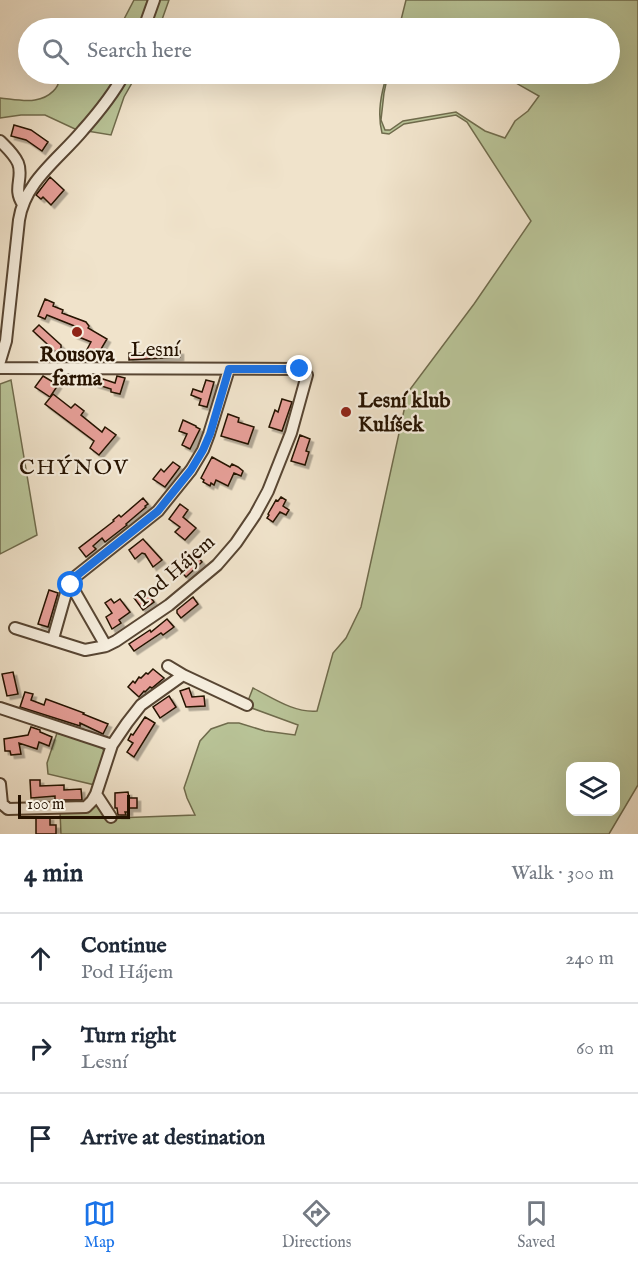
<!DOCTYPE html>
<meta charset="utf-8">
<style>
body{margin:0;font-family:"IM FELL English",serif;background:#f2f2f3;color:#1f2937}
.controls{position:absolute;right:18px;bottom:18px;display:grid;overflow:hidden;border-radius:12px;box-shadow:0 6px 24px #0002}
.controls button{width:54px;height:54px;display:grid;place-items:center;padding:0;border:0;border-bottom:2px solid #e0e1e3;background:#fff;color:#1f2937;font:30px sans-serif}
.scale{position:absolute;left:18px;bottom:15px;width:112px;box-sizing:border-box;padding-left:6px;border:3px solid #251200;border-top:0;font-size:16px;line-height:21px;white-space:nowrap;color:#251200;-webkit-text-stroke:4px #f5eddd;paint-order:stroke}
.stop{position:absolute;width:18px;height:18px;margin:-14px;border:4px solid #1a73e8;border-radius:50%;background:#fff}
.stop.end{background:#1a73e8;border-color:#fff;box-shadow:0 2px 6px #0008}
.list{margin:0;padding:0;list-style:none}
h2{display:flex;justify-content:space-between;align-items:center;height:78px;margin:0;padding:0 24px;font-size:26px}
h2 small{font-size:20px;font-weight:400;color:#747a83}
.list li{display:grid;grid-template-columns:39px 1fr auto;gap:18px;align-items:center;box-sizing:border-box;height:90px;padding:0 24px;border-top:2px solid #e0e1e3}
.list b{display:block;font-size:22px;white-space:nowrap}
.list p{margin:0;font-size:20px;white-space:nowrap;color:#747a83}
.list em{font-size:20px;font-style:normal;color:#747a83}
.icon{flex:none;width:33px;height:33px;fill:none;stroke:currentColor;stroke-width:2;stroke-linecap:round;stroke-linejoin:round}
.map{position:relative;flex:none;width:638px;height:834px;overflow:hidden}
.search{position:absolute;background:#fff;box-shadow:0 6px 24px #0002;left:18px;right:18px;top:18px;height:66px;display:flex;align-items:center;gap:15px;box-sizing:border-box;padding:0 21px;border-radius:33px;color:#747a83;font-size:22px}
.sheet{height:348px;background:#fff}
nav{display:flex;justify-content:space-around;align-items:center;box-sizing:border-box;height:84px;border-top:2px solid #e0e1e3;background:#fff;font-size:16px;color:#747a83}
nav a{display:grid;justify-items:center;gap:3px}
nav .on{color:#1a73e8}
.map>svg:first-child{display:block}
</style>
<div class="map">
<svg width="638" height="834" viewBox="0 0 638 834">
<defs>
<filter id="shadow"><feDropShadow dx="3.5" dy="3.5" stdDeviation="0" flood-color="#0004"/></filter>
</defs>
<rect width="100%" height="100%" fill="#f0e3cb"/>
<filter id="stains"><feTurbulence type="fractalNoise" baseFrequency=".00333" numOctaves="4"/><feColorMatrix values="0 0 0 0 .2 0 0 0 0 .09 0 0 0 0 .02 0 0 0 .5 -.17"/></filter>
<radialGradient id="worn" r=".72"><stop offset=".6" stop-color="#630" stop-opacity="0"/><stop offset="1" stop-color="#630" stop-opacity=".3"/></radialGradient>
<path fill="#b9c498" stroke="#6f6b4c" stroke-width="1.5" fill-rule="evenodd" d="M 134,0 L 169,0 L 159,28 L 117,28 L 123,21 Z
M 406,0 L 638,0 L 638,785 L 609,834 L 61,834 L 60,812 L 85,810 L 96,805 L 99,805 L 116,818 L 195,815 L 187,798 L 184,788 L 200,741 L 211,729 L 228,723 L 239,723 L 265,731 L 295,735 L 298,725 L 246,706 L 253,688 C 273,698 294,713 317,711 L 333,653 L 346,638 L 361,607 L 408,392 L 474,304 L 531,221 L 467,122 L 456,115 L 404,124 L 389,134 L 382,133 C 377,113 381,94 387,74 L 388,74 L 384,93 L 381,120 L 385,130 L 390,130 L 403,121 L 456,112 L 485,131 L 505,138 L 515,121 L 528,111 L 539,96 L 500,74 L 610,74 L 610,28 L 399,28 ZM 570,766 L 616,766 L 616,812 L 570,812 Z
M 58,74 L 137,74 L 124,97 L 111,135 L 75,129 L 45,115 L 21,115 L 0,118 L 0,98 C 11,99 25,102 35,100 C 48,98 63,87 58,74 Z
M 11,380 L 37,535 L 0,554 L 0,384 Z
M 57,733 L 100,746 L 102,747 L 105,753 L 95,785 L 48,774 L 47,763 Z"/>
<path fill="#e69f98" stroke="#251200" stroke-width="1.5" filter="url(#shadow)" d="M 14,125 L 31,130 L 48,142 L 42,151 L 26,140 L 11,136 Z
M 50,177 L 64,190 L 51,205 L 43,197 L 41,199 L 36,195 Z
M 45,299 L 54,303 L 53,306 L 63,310 L 62,313 L 86,322 L 89,326 L 88,328 L 107,339 L 94,361 L 84,355 L 91,342 L 74,335 L 77,327 L 47,315 L 45,319 L 38,316 Z
M 39,325 L 61,345 L 61,348 L 57,353 L 33,331 Z
M 157,350 L 157,352 L 180,351 L 180,357 L 129,360 L 129,353 L 144,353 L 144,351 Z
M 43,376 L 58,385 L 50,397 L 35,387 Z
M 117,376 L 125,378 L 120,394 L 111,392 L 111,389 L 95,384 L 97,377 L 115,383 Z
M 206,380 L 214,382 L 207,407 L 199,405 L 201,399 L 191,395 L 193,389 L 202,392 Z
M 53,394 L 71,408 L 75,404 L 84,411 L 81,415 L 102,432 L 105,427 L 116,435 L 99,455 L 90,448 L 94,441 L 45,404 Z
M 282,399 L 292,402 L 282,431 L 269,427 L 275,410 L 278,412 Z
M 228,414 L 239,418 L 238,422 L 254,427 L 248,444 L 221,436 Z
M 183,420 L 196,426 L 196,427 L 200,429 L 190,449 L 182,445 L 187,434 L 179,431 Z
M 300,435 L 310,439 L 306,451 L 309,452 L 305,465 L 291,461 Z
M 212,457 L 230,467 L 232,464 L 238,467 L 243,471 L 241,476 L 234,473 L 228,486 L 216,480 L 214,485 L 211,483 L 210,486 L 203,482 L 204,480 L 201,478 Z
M 173,462 L 180,467 L 165,487 L 153,479 L 161,469 L 164,472 Z
M 281,497 L 286,500 L 283,506 L 289,510 L 286,515 L 280,512 L 273,522 L 267,518 L 269,515 L 268,514 L 276,500 L 278,501 Z
M 143,498 L 148,504 L 145,506 L 146,507 L 126,524 L 127,525 L 105,542 L 102,538 L 93,546 L 96,549 L 86,557 L 79,548 L 114,521 L 113,520 L 119,515 L 121,517 Z
M 180,504 L 188,510 L 183,517 L 196,528 L 185,540 L 175,532 L 180,527 L 169,519 Z
M 143,539 L 162,560 L 153,567 L 145,554 L 142,553 L 135,559 L 129,550 Z
M 197,556 L 202,562 L 186,577 L 180,570 Z
M 49,590 L 58,593 L 48,627 L 38,624 Z
M 147,592 L 154,602 L 143,610 L 134,598 L 141,593 L 142,595 Z
M 193,597 L 198,604 L 181,618 L 177,613 L 177,610 Z
M 111,599 L 114,603 L 120,599 L 130,612 L 119,620 L 121,623 L 112,629 L 106,617 L 112,613 L 105,603 Z
M 167,619 L 174,627 L 163,635 L 161,633 L 134,651 L 129,644 L 150,630 L 151,632 Z
M 153,669 L 164,678 L 152,688 L 150,687 L 145,692 L 144,691 L 139,697 L 128,687 L 133,681 L 135,683 L 139,677 L 141,678 L 146,673 L 148,674 Z
M 13,672 L 18,694 L 7,696 L 2,674 Z
M 189,688 L 192,697 L 204,696 L 205,706 L 186,707 L 180,691 Z
M 25,692 L 33,694 L 31,700 L 44,705 L 46,699 L 84,713 L 83,714 L 108,724 L 103,734 L 80,723 L 80,726 L 20,707 Z
M 169,696 L 176,707 L 160,718 L 153,707 Z
M 145,717 L 155,723 L 134,757 L 127,752 L 133,743 L 128,740 L 131,734 L 133,735 Z
M 31,727 L 40,730 L 40,732 L 52,737 L 49,746 L 39,742 L 37,749 L 19,743 L 21,754 L 11,755 L 10,751 L 5,751 L 4,739 L 28,735 Z
M 30,780 L 40,780 L 40,786 L 64,785 L 64,790 L 81,789 L 82,800 L 55,800 L 55,796 L 31,798 Z
M 128,792 L 129,798 L 137,798 L 137,808 L 129,808 L 129,812 L 125,812 L 126,815 L 118,815 L 117,808 L 115,808 L 115,793 Z
M 36,817 L 50,817 L 50,825 L 56,825 L 56,834 L 36,834 Z"/>
<g fill="none" stroke-linecap="round" stroke-linejoin="round">
<g stroke="#584633" stroke-width="14">
<path id="minor" d="M 144,28 L 154,0
M 0,141 C 6,147 14,154 18,163 C 24,177 12,189 23,204
M 0,361 L 6,341 L 19,220 C 25,181 59,159 83,130 C 98,113 114,93 124,74
M 0,368 L 300,369 L 307,375 L 291,433 L 268,491 L 255,515 L 236,543 L 217,565 L 169,605 L 116,641 L 106,646 L 85,650 L 15,628
M 71,585 L 106,646
M 53,639 L 66,593 L 75,577 L 158,511 L 191,470 L 203,450 L 209,434 L 229,369
M 168,666 L 183,675 L 247,705
M 0,708 L 112,745
M 0,784 L 2,804 L 8,809 L 86,807 L 92,801 L 96,794 L 112,745 L 127,723 L 141,705 L 183,675
M 96,794 L 111,817"/>
</g>
<use href="#minor" stroke="#f5eddd" stroke-width="10"/>
</g>
<g fill="none" stroke-linecap="round" stroke-linejoin="round">
<path stroke="#1a73e8" stroke-width="8" d="M 71,585 L 75,577 L 158,511 L 191,470 L 203,450 L 210,434 L 229,369 L 300,369"/>
</g>
<g fill="#8f2418" stroke="#f5eddd" stroke-width="2">
<circle cx="77" cy="332" r="6"/>
<circle cx="346" cy="412" r="6"/>
</g>
<g text-anchor="middle" stroke-width="4.5" stroke-linejoin="round" paint-order="stroke">
<g font-size="21" fill="#251200" stroke="#f5eddd">
<text x="155" y="356">Lesní</text>
<text transform="translate(175 570) rotate(-41)" y="7">Pod Hájem</text>
</g>
<g font-size="21" font-weight="bold" fill="#251200" stroke="#f5eddd">
<text x="77" y="361">Rousova<tspan x="77" dy="24">farma</tspan></text>
<text x="358" y="407" text-anchor="start">Lesní klub<tspan x="358" dy="24">Kulíšek</tspan></text>
</g>
<g font-size="22" letter-spacing="1.5" fill="#251200" stroke="#f5eddd">
<text x="74" y="474">CHÝNOV</text>
</g>
</g>
<rect width="100%" height="100%" filter="url(#stains)"/>
<rect width="100%" height="100%" fill="url(#worn)"/>
</svg>
<div class="controls">
<button><svg class="icon" aria-label="layers" viewBox="0 0 24 24"><path d="M12 4l9 5-9 5-9-5zM3 14l9 5 9-5"/></svg></button>
</div>
<div class="scale">100 m</div>
<div class="stop" style="left:71px;top:585px"></div>
<div class="stop end" style="left:300px;top:369px"></div>
<div class="search"><svg class="icon" aria-label="search" viewBox="0 0 24 24"><circle cx="10" cy="10" r="6"/><path d="M15 15l6 6"/></svg>Search here</div>
</div>
<section class="sheet">
<h2>4 min<small>Walk · 300 m</small></h2>
<ul class="list">
<li><svg class="icon" aria-label="ahead" viewBox="0 0 24 24"><path d="M12 20V5M6 11l6-6 6 6"/></svg><div><b>Continue</b><p>Pod Hájem</p></div><em>240 m</em></li>
<li><svg class="icon" aria-label="right" viewBox="0 0 24 24"><path d="M7 20v-9h11M14 6l5 5-5 5"/></svg><div><b>Turn right</b><p>Lesní</p></div><em>60 m</em></li>
<li><svg class="icon" aria-label="arrive" viewBox="0 0 24 24"><path d="M6 21V4h12l-3 4 3 4H6"/></svg><div><b>Arrive at destination</b></div></li>
</ul>
</section>
<nav>
<a class="on"><svg class="icon" aria-label="map" viewBox="0 0 24 24"><path d="M3 6l6-2 6 2 6-2v14l-6 2-6-2-6 2zM9 4v14M15 6v14"/></svg>Map</a>
<a><svg class="icon" aria-label="directions" viewBox="0 0 24 24"><path d="M12 3l9 9-9 9-9-9zM9 14v-3h6M13 9l2 2-2 2"/></svg>Directions</a>
<a><svg class="icon" aria-label="saved" viewBox="0 0 24 24"><path d="M7 4h10v16l-5-4-5 4z"/></svg>Saved</a>
</nav>
